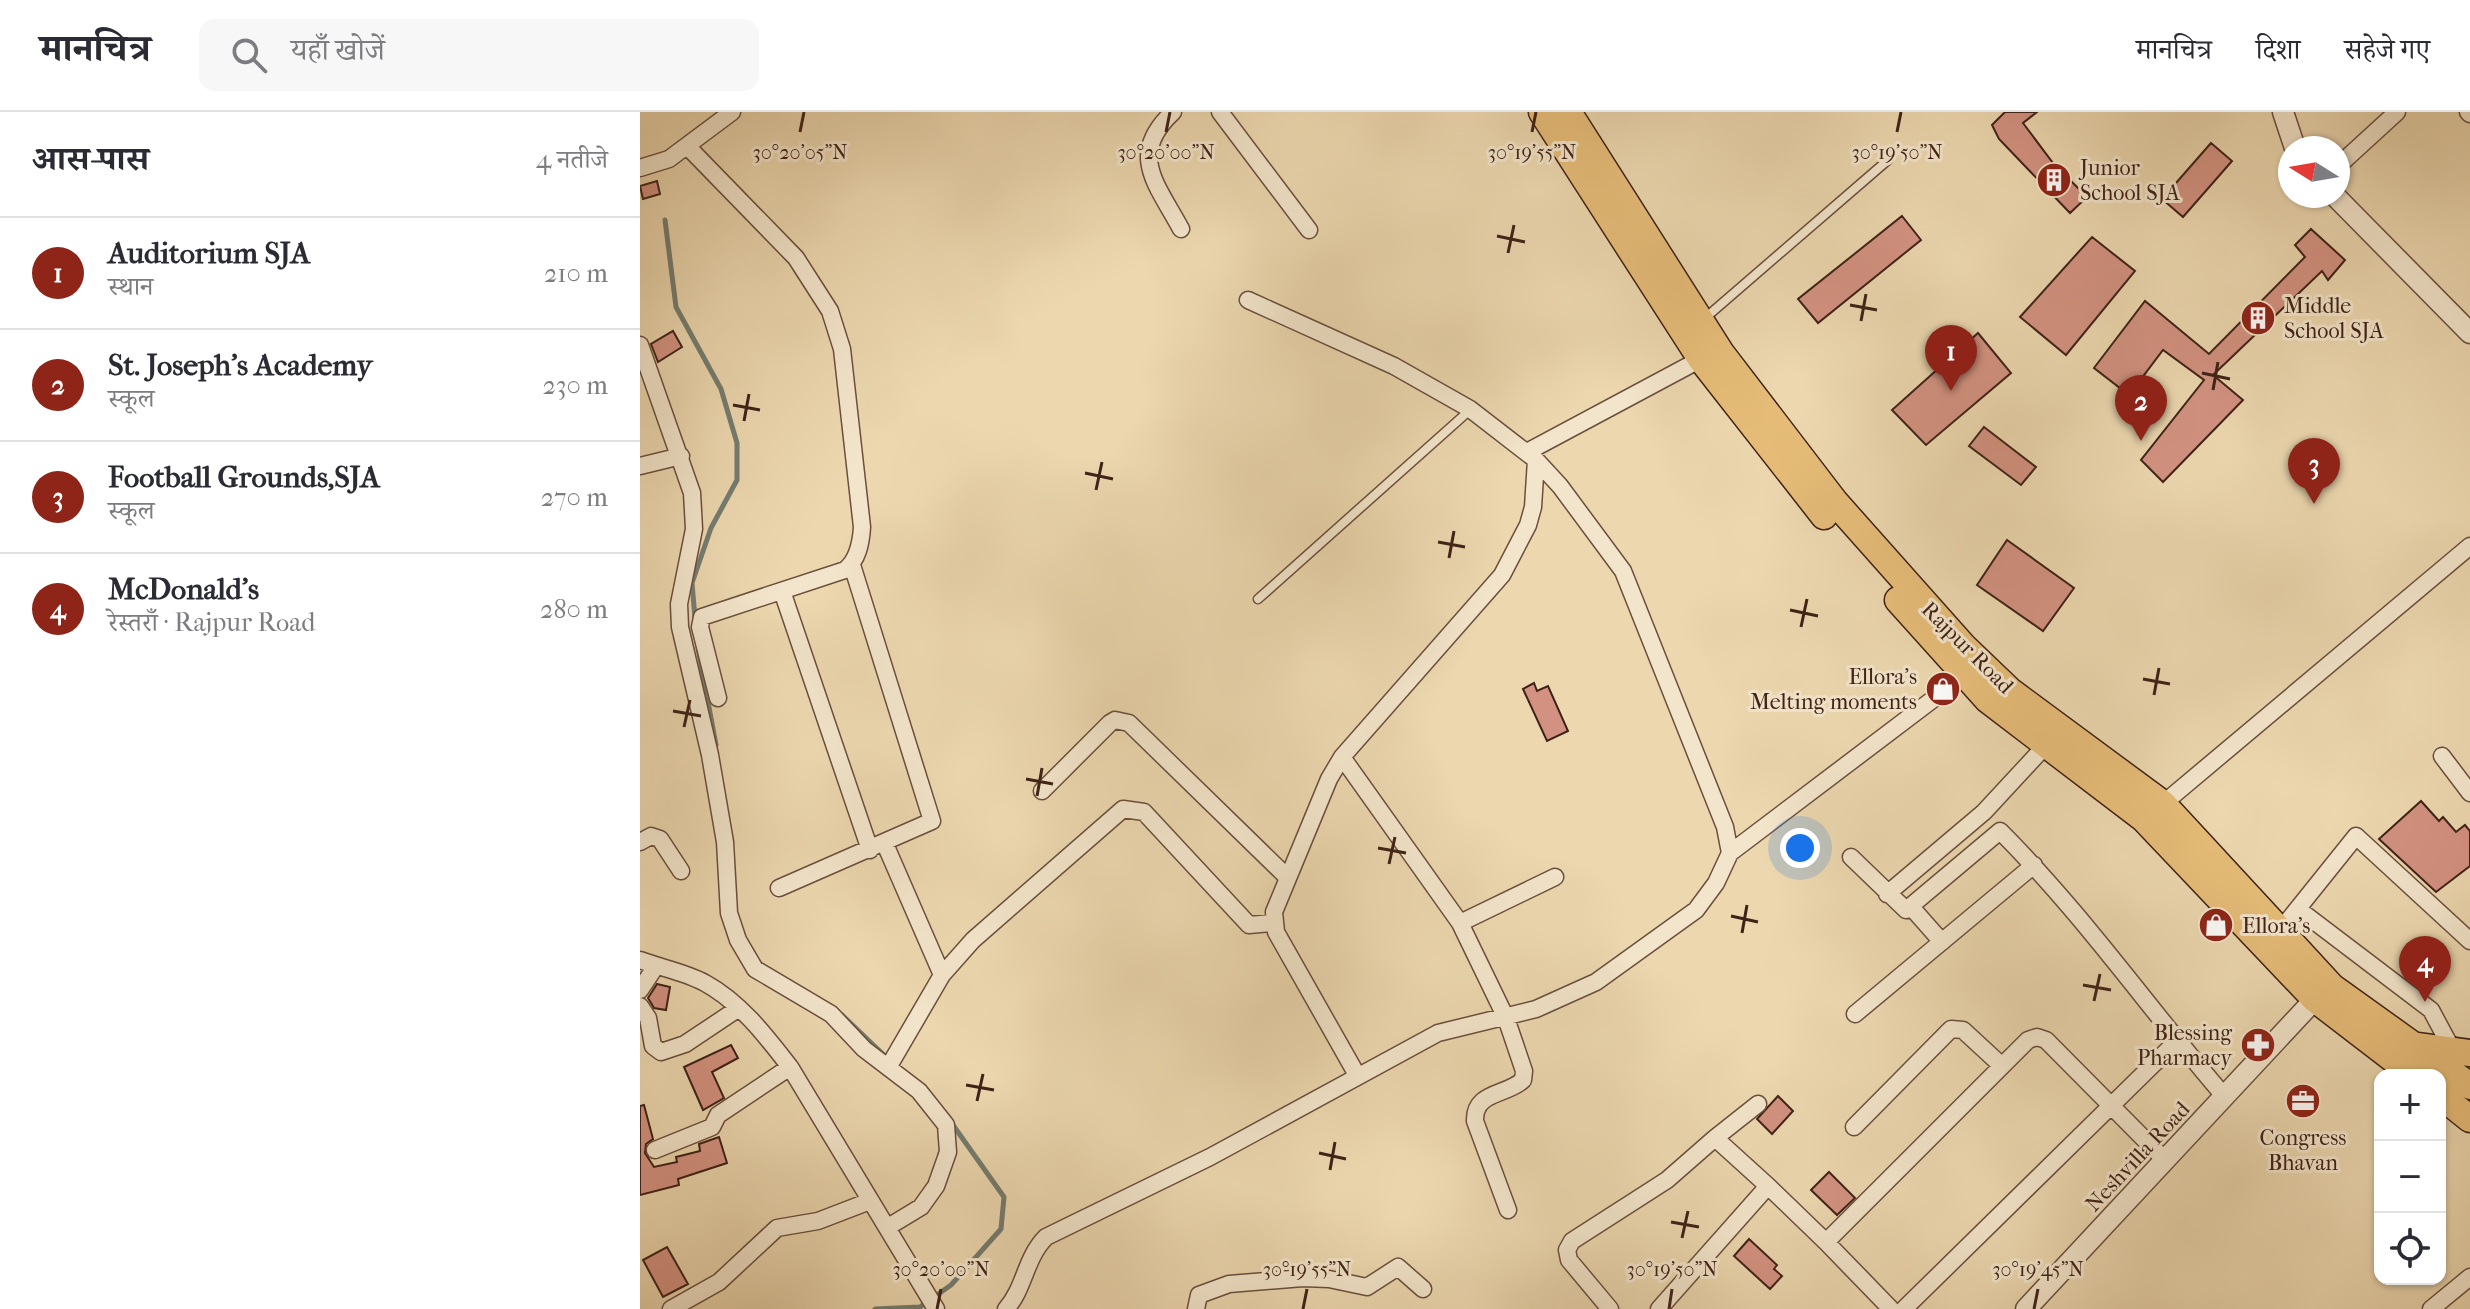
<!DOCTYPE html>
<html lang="hi">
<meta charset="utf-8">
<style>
body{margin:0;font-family:"IM FELL French Canon","Noto Serif Devanagari",serif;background:#f7f7f7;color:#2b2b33}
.controls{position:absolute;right:24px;bottom:24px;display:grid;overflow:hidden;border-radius:16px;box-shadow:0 2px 6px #0004}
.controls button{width:72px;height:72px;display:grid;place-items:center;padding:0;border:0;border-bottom:2px solid #e1e1e2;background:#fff;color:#2b2b33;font:40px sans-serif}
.compass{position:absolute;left:1638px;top:24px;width:72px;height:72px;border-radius:50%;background:#fff;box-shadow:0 2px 6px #0004;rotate:281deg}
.you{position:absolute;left:1160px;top:736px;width:28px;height:28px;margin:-20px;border:6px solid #fff;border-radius:50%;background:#1a73e8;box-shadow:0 0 0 12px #1a73e833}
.badge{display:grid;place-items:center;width:52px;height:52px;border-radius:50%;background:#8f2418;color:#fff;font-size:26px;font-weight:700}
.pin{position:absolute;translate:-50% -66px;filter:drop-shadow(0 2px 4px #0008)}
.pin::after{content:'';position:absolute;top:42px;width:28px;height:24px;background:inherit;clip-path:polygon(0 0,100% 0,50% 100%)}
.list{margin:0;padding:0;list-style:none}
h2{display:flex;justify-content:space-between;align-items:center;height:104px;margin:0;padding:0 32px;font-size:34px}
h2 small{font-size:26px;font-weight:400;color:#7c7c81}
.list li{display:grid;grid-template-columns:52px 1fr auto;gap:24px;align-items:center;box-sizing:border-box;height:112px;padding:0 32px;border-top:2px solid #e1e1e2}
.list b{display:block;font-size:30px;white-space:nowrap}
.list p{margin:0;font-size:26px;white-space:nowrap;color:#7c7c81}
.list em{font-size:26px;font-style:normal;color:#7c7c81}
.icon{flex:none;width:44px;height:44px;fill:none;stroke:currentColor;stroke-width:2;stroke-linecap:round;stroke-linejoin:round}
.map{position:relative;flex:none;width:1830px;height:1197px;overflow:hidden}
header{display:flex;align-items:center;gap:48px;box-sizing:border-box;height:112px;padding:0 40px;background:#fff;border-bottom:2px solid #e1e1e2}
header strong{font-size:38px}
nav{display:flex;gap:44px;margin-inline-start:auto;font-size:28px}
.search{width:560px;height:72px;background:#f7f7f7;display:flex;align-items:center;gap:20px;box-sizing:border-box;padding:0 28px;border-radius:16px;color:#7c7c81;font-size:30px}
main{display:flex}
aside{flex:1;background:#fff}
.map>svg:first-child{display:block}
</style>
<header>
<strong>मानचित्र</strong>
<div class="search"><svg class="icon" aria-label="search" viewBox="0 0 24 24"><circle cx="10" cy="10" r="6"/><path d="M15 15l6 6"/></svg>यहाँ खोजें</div>
<nav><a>मानचित्र</a><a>दिशा</a><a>सहेजे गए</a></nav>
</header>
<main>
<aside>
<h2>आस-पास<small>4 नतीजे</small></h2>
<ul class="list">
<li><span class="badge">1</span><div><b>Auditorium SJA</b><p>स्थान</p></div><em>210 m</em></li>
<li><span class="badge">2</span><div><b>St. Joseph's Academy</b><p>स्कूल</p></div><em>230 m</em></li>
<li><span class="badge">3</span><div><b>Football Grounds,SJA</b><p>स्कूल</p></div><em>270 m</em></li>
<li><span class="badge">4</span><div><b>McDonald's</b><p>रेस्तराँ · Rajpur Road</p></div><em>280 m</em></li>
</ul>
</aside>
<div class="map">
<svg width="1830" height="1197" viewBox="0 0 1830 1197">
<rect width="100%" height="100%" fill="#ecd7af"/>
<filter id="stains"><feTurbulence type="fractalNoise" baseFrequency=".0025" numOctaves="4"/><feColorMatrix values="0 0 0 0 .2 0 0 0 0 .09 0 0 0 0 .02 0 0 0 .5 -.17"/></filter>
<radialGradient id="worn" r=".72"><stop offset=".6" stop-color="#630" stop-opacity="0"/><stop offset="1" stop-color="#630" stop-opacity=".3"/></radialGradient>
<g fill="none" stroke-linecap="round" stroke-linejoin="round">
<path stroke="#757d70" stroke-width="5" d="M 25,108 L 36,195 L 81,277 L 97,331 L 97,368 L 71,416 L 52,471 L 55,506
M 58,536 L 76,633
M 202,903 L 247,946
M 235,1197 L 280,1195 L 311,1173 L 361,1117 L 364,1085 L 308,1006"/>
</g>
<path fill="#d39281" stroke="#3f2217" stroke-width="2" d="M 1365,0 L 1397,0 L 1383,11 L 1413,51 L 1447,85 L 1430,101 L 1359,27 L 1352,13 Z
M 1571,31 L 1592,49 L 1543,105 L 1522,87 Z
M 17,69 L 20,82 L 3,87 L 0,74 Z
M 1262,104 L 1281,128 L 1178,211 L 1158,187 Z
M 1671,117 L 1705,148 L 1688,168 L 1682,159 L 1573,263 L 1603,288 L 1523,370 L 1501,348 L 1564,268 L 1523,238 L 1489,283 L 1454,256 L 1505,189 L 1569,242 L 1665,145 L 1655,133 Z
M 1452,125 L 1495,159 L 1426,243 L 1380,205 Z
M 33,219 L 42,235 L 18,250 L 11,232 Z
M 1338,221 L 1371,261 L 1286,333 L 1252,298 Z
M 1344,315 L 1396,355 L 1381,373 L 1329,334 Z
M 1367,428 L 1434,476 L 1403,519 L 1337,473 Z
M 894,571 L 897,579 L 908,574 L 928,619 L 907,629 L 883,577 Z
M 1781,689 L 1799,709 L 1803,705 L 1816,720 L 1825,713 L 1830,719 L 1830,754 L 1796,780 L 1739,727 Z
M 17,872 L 30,875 L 26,898 L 14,896 L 8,886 Z
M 91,933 L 98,946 L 72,960 L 84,986 L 63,998 L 44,955 Z
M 1138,984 L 1153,999 L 1132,1022 L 1117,1007 Z
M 4,993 L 13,1027 L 6,1032 L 5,1041 L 14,1055 L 37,1050 L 36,1045 L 60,1039 L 59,1032 L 79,1025 L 87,1051 L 38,1067 L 39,1073 L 0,1083 L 0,994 Z
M 1189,1060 L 1215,1086 L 1197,1103 L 1171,1078 Z
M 1109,1127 L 1137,1153 L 1134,1157 L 1142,1164 L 1130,1177 L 1094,1144 Z
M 27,1135 L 48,1172 L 23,1185 L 3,1148 Z"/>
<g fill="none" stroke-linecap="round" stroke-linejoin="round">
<g stroke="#6a4f3d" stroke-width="11">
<path id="service" d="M 1064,207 L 1248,48
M 618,487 L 830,298"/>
</g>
<g stroke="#6a4f3d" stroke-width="19">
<path id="minor" d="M 533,0 C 487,43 517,72 541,117
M 580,0 L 669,118
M 1828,0 L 1830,2
M 47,34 L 156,146 L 190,199 L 202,237 L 222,415 C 221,431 218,448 205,458 L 62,505 L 60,515 L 78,586
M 1698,54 L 1757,0
M 0,56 L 29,47 L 92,0
M 0,233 L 52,381 L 54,417 L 39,492 L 40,515 L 70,643 L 85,730 L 89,801 L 98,828 L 115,857 L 191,902 L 224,937 L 279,979 L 306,1013 L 308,1040 L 296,1074 L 281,1095 L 248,1115
M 887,340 L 1061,247
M 0,354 L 41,344
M 142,479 L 230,738
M 1802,644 L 1830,681
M 702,645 L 820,811 L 866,906 L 884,959 L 883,968 C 866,984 834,979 835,1009 L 868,1098
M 402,679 L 470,611 L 475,608 L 489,611 L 647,765
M 1518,696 L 1830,434
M 0,730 L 11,724 L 20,727 L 41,759
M 245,732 L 302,863
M 1090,741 L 1325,563
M 1211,745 L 1266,798 L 1360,719 C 1443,802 1509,897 1585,985
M 139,776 L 292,709 L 212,453
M 1247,782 L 1344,700 L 1407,632
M 1272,796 L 1302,830
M 1658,797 L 1791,898 L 1813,939
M 820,811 L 915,765
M 1639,820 L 1716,724 L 1830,829
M 0,848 C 21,856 45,860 65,871 C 100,890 126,924 150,955 L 296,1197
M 0,878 L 16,854
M 0,894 L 8,906 L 13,934 L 21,940 L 45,932 L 99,896
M 1215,902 L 1394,753
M 249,954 L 302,863 L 333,828 L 483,697 L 504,700 L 609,813 L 633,811
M 717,963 L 636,820 L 634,800 L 689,667 L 702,645 L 862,463 L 888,413 L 893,395 L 896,348
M 1118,992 L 1075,1026 L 1128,1074
M 1214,1015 L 1311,917 L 1323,918 L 1362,954
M 15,1038 L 72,1015 L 78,1003 L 150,955
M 1186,1130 L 1251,1197
M 31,1197 L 79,1170 L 137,1116 L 178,1109 L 230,1089
M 366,1197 C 385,1176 385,1146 406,1125 L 570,1045 L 798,921 L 896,897 L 956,870 L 1056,798 L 1076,771 L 1090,741 L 1085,715 L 983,459 L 920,374 L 896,348 L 830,297 L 754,254 L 608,188
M 556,1197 L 559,1183 L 589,1172 L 663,1166 L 689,1167 L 727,1175 L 758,1155 L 783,1177
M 970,1197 L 929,1148 L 927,1138 L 932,1129 L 1027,1068 L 1075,1026
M 1019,1197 L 1128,1074 L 1186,1130 L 1388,928 L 1397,925 L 1406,928 L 1526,1049
M 1264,1197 L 1537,929
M 1791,1197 L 1830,1165"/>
</g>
<g stroke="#6a4f3d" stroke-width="23">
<path id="tertiary" d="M 1643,0 L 1655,36
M 1695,84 L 1830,221
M 1386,1197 L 1675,887"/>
</g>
<g stroke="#3f2217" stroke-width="29">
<path id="primary" d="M 902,0 L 1061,247 L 1184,404
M 928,0 L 1081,241 L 1195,390 L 1323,534 L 1370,579 L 1523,692 L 1692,875 L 1830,974
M 1258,488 L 1348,588 L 1504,707 L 1675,887 L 1774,963
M 1777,934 L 1830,941
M 1800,983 L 1830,1007"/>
</g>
<use href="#service" stroke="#f3e5cb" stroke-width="8"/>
<use href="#minor" stroke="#f3e5cb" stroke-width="16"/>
<use href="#tertiary" stroke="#f3e5cb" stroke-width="20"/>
<use href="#primary" stroke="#e6bc78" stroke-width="26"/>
</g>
<path fill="none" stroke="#3f2217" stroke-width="3" d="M 160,20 L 164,0M 526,20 L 530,0M 892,20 L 896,0M 1257,20 L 1261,0M 857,124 L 885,130M 868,141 L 874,113M 1210,193 L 1237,198M 1221,209 L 1226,182M 1562,261 L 1590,267M 1573,278 L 1578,250M 93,293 L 120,298M 104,309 L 109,282M 445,361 L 473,367M 456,378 L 462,350M 798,430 L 825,435M 809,446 L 814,419M 1150,498 L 1178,504M 1161,515 L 1167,487M 1503,567 L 1530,572M 1514,583 L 1519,556M 33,599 L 61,604M 44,615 L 50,588M 386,667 L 413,672M 397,684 L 402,656M 738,736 L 766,741M 749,752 L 755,725M 1091,804 L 1118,810M 1102,821 L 1107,793M 1443,873 L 1471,878M 1454,889 L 1460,862M 326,973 L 354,978M 337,989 L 343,962M 679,1041 L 706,1047M 690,1058 L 695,1030M 1031,1110 L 1059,1115M 1042,1126 L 1048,1099M 297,1197 L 301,1177M 663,1197 L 667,1177M 1029,1197 L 1032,1177M 1394,1197 L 1398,1177"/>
<defs>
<g id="building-disc" transform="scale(1.8)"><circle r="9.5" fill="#8f2418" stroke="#f3e5cb"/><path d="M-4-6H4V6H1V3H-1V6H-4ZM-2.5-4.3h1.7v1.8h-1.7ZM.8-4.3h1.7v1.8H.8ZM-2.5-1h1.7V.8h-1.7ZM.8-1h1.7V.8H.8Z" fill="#fff"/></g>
<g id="shop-disc" transform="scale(1.8)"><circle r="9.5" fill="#8f2418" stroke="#f3e5cb"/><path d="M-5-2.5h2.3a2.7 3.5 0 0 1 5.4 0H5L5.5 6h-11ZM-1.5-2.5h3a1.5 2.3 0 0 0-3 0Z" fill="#fff"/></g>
<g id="pharmacy-disc" transform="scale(1.8)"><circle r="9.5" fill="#8f2418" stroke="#f3e5cb"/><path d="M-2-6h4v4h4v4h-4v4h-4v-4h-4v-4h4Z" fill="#fff"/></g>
<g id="office-disc" transform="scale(1.8)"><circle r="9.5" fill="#8f2418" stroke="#f3e5cb"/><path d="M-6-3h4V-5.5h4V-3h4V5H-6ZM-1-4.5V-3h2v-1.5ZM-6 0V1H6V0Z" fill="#fff"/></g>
</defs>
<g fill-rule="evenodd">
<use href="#building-disc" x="1414" y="68"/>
<use href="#building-disc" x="1618" y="206"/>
<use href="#shop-disc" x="1303" y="577"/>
<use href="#shop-disc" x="1576" y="813"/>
<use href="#pharmacy-disc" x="1618" y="933"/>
<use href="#office-disc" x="1663" y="989"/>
</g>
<g text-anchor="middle" stroke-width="6" stroke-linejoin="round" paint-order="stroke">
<g font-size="22" fill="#3f2217" stroke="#f3e5cb" text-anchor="start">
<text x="1440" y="63">Junior<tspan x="1440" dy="25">School SJA</tspan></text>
<text x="1644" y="201">Middle<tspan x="1644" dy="25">School SJA</tspan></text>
<text x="1277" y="572" text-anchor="end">Ellora's<tspan x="1277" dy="25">Melting moments</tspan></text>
<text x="1602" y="821">Ellora's</text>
<text x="1592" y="928" text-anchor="end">Blessing<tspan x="1592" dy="25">Pharmacy</tspan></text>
<text x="1663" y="1033" text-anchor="middle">Congress<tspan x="1663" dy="25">Bhavan</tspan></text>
</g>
<g font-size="22" fill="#3f2217" stroke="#f3e5cb">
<text transform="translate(1328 535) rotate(45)" y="8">Rajpur Road</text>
<text transform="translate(1497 1044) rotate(-47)" y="8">Neshvilla Road</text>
</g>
</g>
<g font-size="20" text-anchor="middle" fill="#3f2217" stroke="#f3e5cb" stroke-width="6" stroke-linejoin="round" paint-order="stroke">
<text x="160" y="47">30°20'05"N</text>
<text x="526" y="47">30°20'00"N</text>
<text x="892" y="47">30°19'55"N</text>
<text x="1257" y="47">30°19'50"N</text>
<text x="301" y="1164">30°20'00"N</text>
<text x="667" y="1164">30°19'55"N</text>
<text x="1032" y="1164">30°19'50"N</text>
<text x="1398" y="1164">30°19'45"N</text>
</g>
<rect width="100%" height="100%" filter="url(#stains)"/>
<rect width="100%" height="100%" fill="url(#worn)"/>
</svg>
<div class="controls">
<button>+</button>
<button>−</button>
<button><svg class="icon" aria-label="locate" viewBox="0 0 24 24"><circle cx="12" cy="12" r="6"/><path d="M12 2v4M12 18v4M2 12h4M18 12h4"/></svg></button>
</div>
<svg class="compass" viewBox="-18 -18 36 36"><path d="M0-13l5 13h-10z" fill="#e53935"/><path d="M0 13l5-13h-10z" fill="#7c7c81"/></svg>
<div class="you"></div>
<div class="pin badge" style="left:1311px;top:279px">1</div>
<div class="pin badge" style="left:1501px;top:329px">2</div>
<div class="pin badge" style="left:1674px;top:392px">3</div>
<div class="pin badge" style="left:1785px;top:890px">4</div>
</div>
</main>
